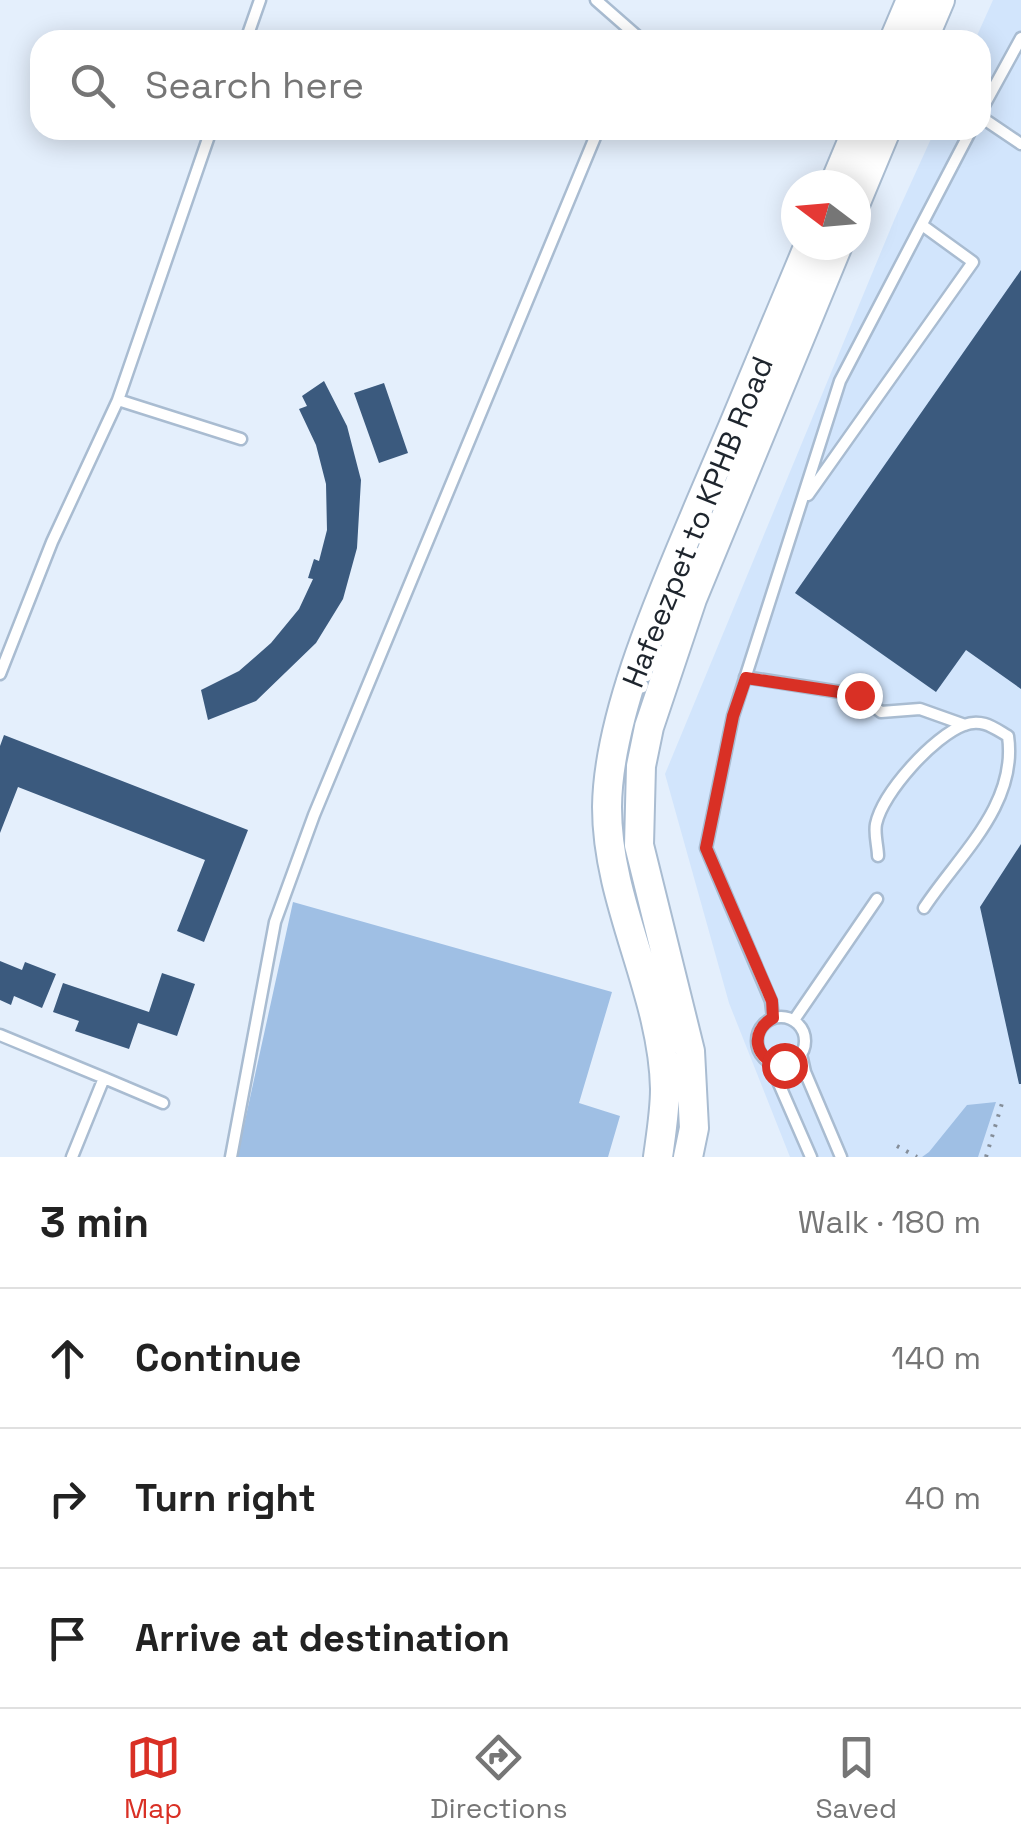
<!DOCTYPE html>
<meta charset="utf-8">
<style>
body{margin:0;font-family:"Space Grotesk",sans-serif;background:#f2f2f2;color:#222}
.compass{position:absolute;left:781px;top:170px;width:90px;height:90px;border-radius:50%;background:#fff;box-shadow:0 5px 25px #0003;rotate:286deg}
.stop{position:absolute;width:30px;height:30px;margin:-22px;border:8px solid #d93025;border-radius:50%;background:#fff}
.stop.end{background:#d93025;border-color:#fff;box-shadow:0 2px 10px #0008}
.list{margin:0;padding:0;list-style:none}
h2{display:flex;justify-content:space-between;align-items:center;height:130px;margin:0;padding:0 40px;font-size:42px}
h2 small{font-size:32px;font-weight:400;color:#767676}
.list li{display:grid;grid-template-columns:65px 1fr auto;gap:30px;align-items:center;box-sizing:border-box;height:140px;padding:0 40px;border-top:2px solid #e0e0e0}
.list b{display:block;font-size:38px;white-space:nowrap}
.list em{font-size:32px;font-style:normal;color:#767676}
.icon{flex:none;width:55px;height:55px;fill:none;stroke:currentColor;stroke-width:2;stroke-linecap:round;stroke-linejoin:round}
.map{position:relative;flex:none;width:1021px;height:1157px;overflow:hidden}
.search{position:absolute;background:#fff;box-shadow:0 5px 25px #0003;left:30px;right:30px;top:30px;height:110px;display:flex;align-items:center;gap:25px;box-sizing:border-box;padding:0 35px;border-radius:30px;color:#767676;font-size:38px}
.sheet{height:550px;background:#fff}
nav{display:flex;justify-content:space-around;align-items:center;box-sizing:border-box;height:140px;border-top:2px solid #e0e0e0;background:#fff;font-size:28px;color:#767676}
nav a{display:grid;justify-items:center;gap:5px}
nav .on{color:#d93025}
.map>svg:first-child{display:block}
</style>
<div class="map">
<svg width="1021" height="1157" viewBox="0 0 1021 1157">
<rect width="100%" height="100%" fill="#e4effc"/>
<path fill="#d2e5fc" d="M 993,0 L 1021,0 L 1021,1157 L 790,1157 L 729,1003 L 665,774 L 895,218 L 935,130 L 981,130 L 981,40 L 975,40 Z"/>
<path fill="#9fbfe4" d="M 293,902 L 612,992 L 579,1103 L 620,1116 L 608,1157 L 237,1157 Z
M 996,1102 L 978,1157 L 922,1157 L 929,1152 L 967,1105 Z"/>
<path fill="#3b5a7e" d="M 1021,270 L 1021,689 L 966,650 L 936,692 L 795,593 Z
M 324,381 L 347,426 L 361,480 L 357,548 L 343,599 L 316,643 L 256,701 L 208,720 L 201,690 L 239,671 L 271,643 L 299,609 L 313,579 L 308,578 L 314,559 L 319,561 L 327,530 L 326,484 L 316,445 L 299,409 L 307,406 L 302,396 Z
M 384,383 L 408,453 L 379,463 L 354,393 Z
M 4,735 L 248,830 L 204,942 L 177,931 L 205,860 L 18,787 L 0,833 L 0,746 Z
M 1021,844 L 1021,1084 L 1019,1084 L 980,907 Z
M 0,961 L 22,970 L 25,962 L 56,974 L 42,1008 L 14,996 L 11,1005 L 0,1000 Z
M 162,973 L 195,984 L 177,1036 L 138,1023 L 129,1049 L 75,1031 L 79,1021 L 53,1012 L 63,983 L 149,1012 Z"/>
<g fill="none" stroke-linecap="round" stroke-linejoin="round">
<g stroke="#a9bcd1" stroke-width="15">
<path id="service" d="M 596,0 L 637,36 L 635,40
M 246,40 L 260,0
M 981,111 L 1021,38
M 981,117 L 1021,144
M 118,400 L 211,130
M 808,495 L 973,262 L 922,225
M 0,674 L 52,542 L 118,400 L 241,439
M 745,677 L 859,695 L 881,712 L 920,709 L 965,725
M 878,856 C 878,847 874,834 876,824 C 883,792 934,736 964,725 C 982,718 994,728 1008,736 C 1018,805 958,856 924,908
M757 1041a24 24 0 1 1 48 0a24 24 0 1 1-48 0Z
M 773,1018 L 771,1001 L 706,848 L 733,716 L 840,381 L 971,130
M 794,1020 L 877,899
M 0,1035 L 104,1078 L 72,1157
M 801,1054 L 805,1072 L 841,1157
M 770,1063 L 811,1157
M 104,1078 L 163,1103
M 231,1157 L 275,922 L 314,815 L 598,130"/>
</g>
<g stroke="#a9bcd1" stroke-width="32">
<path id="secondary" d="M 894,40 L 911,0
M 923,40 L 940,0
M 834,185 L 857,130
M 856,202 L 886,130
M 658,1157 C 661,1135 665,1111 665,1089 C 663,992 607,905 607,807 C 608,714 664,590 700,504 C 737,418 773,332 809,245
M 688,1157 L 694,1128 L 690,1051 L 639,845 L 641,766 L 649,727 L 692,599 L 838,245"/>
</g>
<path stroke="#858e99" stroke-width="4" stroke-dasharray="2.5 8" stroke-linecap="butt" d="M 897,1146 L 917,1157
M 986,1157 L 1003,1100"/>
<use href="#service" stroke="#fff" stroke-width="10"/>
<use href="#secondary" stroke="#fff" stroke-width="28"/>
</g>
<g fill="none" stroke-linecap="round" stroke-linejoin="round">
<path stroke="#d93025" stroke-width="12" d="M 784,1065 C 755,1062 748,1032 773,1018 L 772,1001 L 706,848 L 733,716 L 746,678 L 859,695"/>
</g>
<g text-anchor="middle" stroke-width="10" stroke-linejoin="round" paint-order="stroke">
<g font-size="30" fill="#1e252d" stroke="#fff">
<text transform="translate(698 522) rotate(-68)" y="10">Hafeezpet to KPHB Road</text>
</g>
</g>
</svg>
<svg class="compass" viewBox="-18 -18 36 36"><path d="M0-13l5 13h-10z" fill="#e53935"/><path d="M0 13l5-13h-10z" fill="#767676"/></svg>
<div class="stop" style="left:784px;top:1065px"></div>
<div class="stop end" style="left:859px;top:695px"></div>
<div class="search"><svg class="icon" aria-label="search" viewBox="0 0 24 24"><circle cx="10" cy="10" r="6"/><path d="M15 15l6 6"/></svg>Search here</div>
</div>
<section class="sheet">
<h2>3 min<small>Walk · 180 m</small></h2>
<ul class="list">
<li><svg class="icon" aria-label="ahead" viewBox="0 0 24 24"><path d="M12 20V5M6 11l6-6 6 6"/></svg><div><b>Continue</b></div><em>140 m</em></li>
<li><svg class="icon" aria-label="right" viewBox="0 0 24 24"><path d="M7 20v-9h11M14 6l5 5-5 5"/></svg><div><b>Turn right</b></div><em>40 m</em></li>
<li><svg class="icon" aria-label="arrive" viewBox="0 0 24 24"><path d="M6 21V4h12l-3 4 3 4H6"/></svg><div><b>Arrive at destination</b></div></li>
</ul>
</section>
<nav>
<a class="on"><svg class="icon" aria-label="map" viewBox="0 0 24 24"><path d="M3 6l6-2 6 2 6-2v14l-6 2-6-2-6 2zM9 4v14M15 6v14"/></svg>Map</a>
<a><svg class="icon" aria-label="directions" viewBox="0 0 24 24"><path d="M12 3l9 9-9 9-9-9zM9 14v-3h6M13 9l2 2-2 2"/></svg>Directions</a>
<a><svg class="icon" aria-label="saved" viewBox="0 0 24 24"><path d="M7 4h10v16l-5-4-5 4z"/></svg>Saved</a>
</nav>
